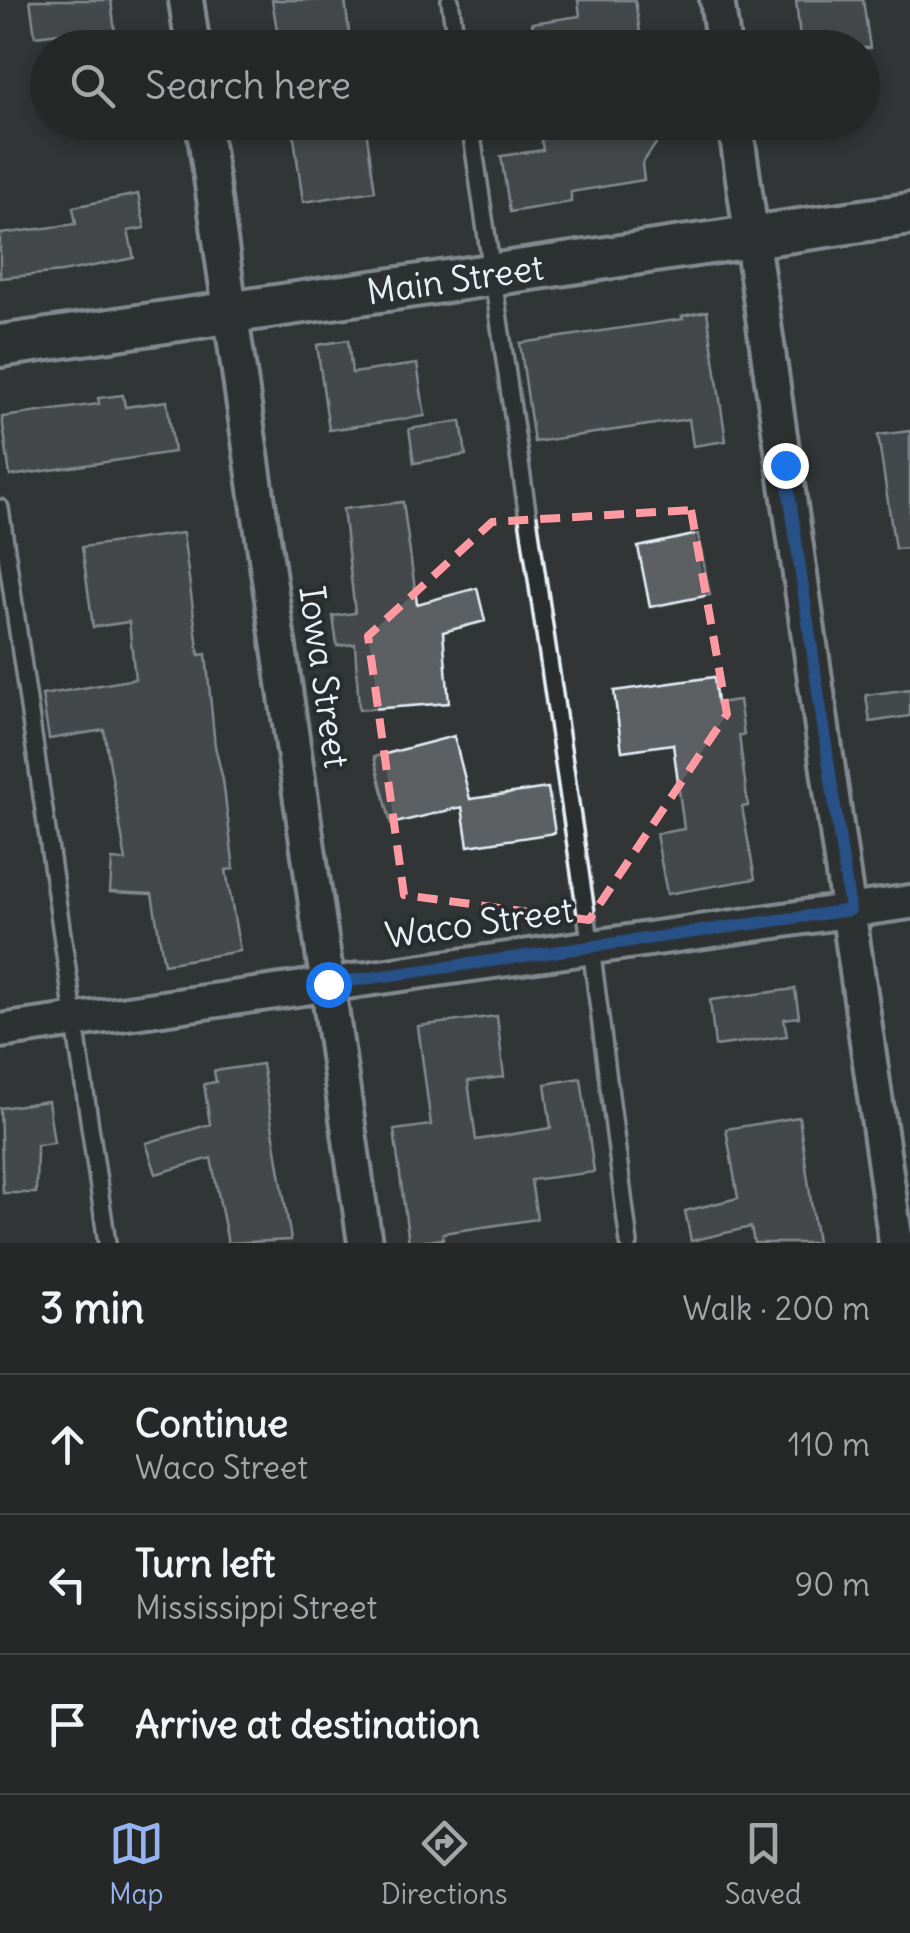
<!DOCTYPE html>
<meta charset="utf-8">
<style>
body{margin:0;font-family:Delius,sans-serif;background:#2e3030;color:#f1f3f6}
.stop{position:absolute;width:30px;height:30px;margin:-22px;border:8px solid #1a73e8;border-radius:50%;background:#fff}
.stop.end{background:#1a73e8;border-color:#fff;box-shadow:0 2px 10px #0008}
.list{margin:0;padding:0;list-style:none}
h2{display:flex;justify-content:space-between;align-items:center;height:130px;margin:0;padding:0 40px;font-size:42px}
h2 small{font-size:32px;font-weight:400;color:#a4a6a8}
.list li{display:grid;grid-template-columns:65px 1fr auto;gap:30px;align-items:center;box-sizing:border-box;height:140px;padding:0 40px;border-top:2px solid #424445}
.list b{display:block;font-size:38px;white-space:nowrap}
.list p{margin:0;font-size:32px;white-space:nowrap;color:#a4a6a8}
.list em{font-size:32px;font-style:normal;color:#a4a6a8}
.icon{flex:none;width:55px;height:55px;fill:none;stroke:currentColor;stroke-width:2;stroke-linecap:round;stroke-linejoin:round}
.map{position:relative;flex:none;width:910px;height:1243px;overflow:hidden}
.search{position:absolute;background:#262828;box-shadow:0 5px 15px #0003;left:30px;right:30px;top:30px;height:110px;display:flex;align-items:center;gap:25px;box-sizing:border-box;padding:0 35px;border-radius:55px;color:#a4a6a8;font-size:38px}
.sheet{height:550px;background:#262828}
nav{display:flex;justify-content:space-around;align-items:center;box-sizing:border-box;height:140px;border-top:2px solid #424445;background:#262828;font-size:28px;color:#a4a6a8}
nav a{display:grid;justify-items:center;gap:5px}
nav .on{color:#95b2f1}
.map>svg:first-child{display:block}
</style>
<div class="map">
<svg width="910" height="1243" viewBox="0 0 910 1243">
<rect width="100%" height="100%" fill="#323536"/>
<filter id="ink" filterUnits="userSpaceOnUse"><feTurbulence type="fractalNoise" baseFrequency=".01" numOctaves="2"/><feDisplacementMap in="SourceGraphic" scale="20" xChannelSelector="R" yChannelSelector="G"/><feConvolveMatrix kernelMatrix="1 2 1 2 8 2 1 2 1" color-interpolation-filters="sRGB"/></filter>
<g filter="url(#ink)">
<path fill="#5c6063" stroke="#e8f1f8" stroke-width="2.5" d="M 30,0 L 111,0 L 116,40 L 70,47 L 68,32 L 35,36 Z
M 272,0 L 345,0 L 351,48 L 280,48 Z
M 578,0 L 635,0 L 641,39 L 582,48 L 536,48 L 532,23 L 580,16 Z
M 796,0 L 863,0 L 870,48 L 801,48 Z
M 343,122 L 365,122 L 375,191 L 303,202 L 293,130 Z
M 636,126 L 657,142 L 642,164 L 644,180 L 571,192 L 571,202 L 510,212 L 501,156 L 543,150 L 541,139 Z
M 138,194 L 145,228 L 128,231 L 134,258 L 62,272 L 0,278 L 0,234 L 76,224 L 73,207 Z
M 707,311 L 726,441 L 693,446 L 689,419 L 534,442 L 520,343 L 683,319 L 682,316 Z
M 348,340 L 352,373 L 417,364 L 425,416 L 329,430 L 317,345 Z
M 123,395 L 125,407 L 167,401 L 174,452 L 10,476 L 2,417 L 99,404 L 98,398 Z
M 461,421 L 466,455 L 414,463 L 409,429 Z
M 910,431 L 910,548 L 895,549 L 878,435 Z
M 403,502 L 417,604 L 477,588 L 485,621 L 443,632 L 449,703 L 359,710 L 355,644 L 337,646 L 333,616 L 355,613 L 343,509 Z
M 183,533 L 199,655 L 206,654 L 215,746 L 223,780 L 234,869 L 226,870 L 240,951 L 164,964 L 152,894 L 110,892 L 112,860 L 126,861 L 104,730 L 49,739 L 42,695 L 135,679 L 129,622 L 93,627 L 82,547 Z
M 698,534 L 710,595 L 650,607 L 638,547 Z
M 714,677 L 717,703 L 739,700 L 744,735 L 739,735 L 748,806 L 742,807 L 755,879 L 667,894 L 656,834 L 684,829 L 673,744 L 622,751 L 614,691 Z
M 910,689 L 910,716 L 870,722 L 866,695 Z
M 454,736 L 470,799 L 548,788 L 555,833 L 468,846 L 462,807 L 391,824 L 374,757 Z
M 795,989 L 799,1017 L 784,1019 L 787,1036 L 715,1046 L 710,1000 Z
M 497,1016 L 504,1077 L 468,1081 L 476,1140 L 551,1128 L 545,1084 L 581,1078 L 594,1172 L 531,1180 L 537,1219 L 443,1233 L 443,1239 L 409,1243 L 394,1130 L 431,1125 L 418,1026 Z
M 262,1064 L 291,1240 L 228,1243 L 211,1158 L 156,1174 L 146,1143 L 210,1124 L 204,1084 L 216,1082 L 214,1071 Z
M 48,1101 L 54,1143 L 37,1145 L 36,1193 L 3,1193 L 0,1108 Z
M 799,1117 L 817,1243 L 754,1243 L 751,1227 L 691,1241 L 685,1211 L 738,1198 L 726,1129 Z"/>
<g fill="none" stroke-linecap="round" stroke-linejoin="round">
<g stroke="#e8f1f8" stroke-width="22">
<path id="service" d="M 450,0 L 457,48
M 470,122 L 591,947 L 629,1243
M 0,508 L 107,1243"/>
</g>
<g stroke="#e8f1f8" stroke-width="40">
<path id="minor" d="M 186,0 L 193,48
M 717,0 L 724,48
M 203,122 L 365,1243
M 735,122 L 896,1243
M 0,1031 L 910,902"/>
</g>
<g stroke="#e8f1f8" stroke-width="48">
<g id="tertiary">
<path id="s1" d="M 0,346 L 910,214"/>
</g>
</g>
<use href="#service" stroke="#2a2d2e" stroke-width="15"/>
<use href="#minor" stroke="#2a2d2e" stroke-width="32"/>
<use href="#tertiary" stroke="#2a2d2e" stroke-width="40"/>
</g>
</g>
<g fill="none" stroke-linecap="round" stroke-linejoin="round" filter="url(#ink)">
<path stroke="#1a73e8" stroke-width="12" d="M 328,984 L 850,910 L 785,465"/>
</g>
<path d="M0 0H910V1243H0ZM 691,510 L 727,714 L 589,920 L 404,895 L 368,636 L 492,522 Z" fill="#323536" fill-opacity=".55" fill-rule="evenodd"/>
<path fill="none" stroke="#ff9aa2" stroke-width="8" stroke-dasharray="20 12" stroke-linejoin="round" d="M 691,510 L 727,714 L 589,920 L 404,895 L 368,636 L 492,522 Z"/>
<g text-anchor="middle" stroke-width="8" stroke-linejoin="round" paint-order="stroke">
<g font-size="35" fill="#e8f1f8" stroke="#2a2d2e">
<text dy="12" stroke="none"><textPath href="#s1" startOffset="460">Main Street</textPath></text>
<text transform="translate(324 677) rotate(82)" y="12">Iowa Street</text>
<text transform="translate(479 923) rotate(-8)" y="12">Waco Street</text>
</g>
</g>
</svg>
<div class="stop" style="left:328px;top:984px"></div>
<div class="stop end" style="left:785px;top:465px"></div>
<div class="search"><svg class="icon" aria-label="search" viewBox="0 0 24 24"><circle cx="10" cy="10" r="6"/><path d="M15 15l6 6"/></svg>Search here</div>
</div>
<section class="sheet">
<h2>3 min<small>Walk · 200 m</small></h2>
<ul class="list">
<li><svg class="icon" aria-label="ahead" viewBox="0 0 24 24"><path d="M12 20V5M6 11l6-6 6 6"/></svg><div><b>Continue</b><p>Waco Street</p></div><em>110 m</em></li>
<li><svg class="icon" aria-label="left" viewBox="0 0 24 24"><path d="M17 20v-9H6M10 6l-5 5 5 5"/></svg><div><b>Turn left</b><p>Mississippi Street</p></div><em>90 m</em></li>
<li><svg class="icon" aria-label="arrive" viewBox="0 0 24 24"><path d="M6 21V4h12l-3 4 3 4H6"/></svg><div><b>Arrive at destination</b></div></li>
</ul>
</section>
<nav>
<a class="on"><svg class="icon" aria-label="map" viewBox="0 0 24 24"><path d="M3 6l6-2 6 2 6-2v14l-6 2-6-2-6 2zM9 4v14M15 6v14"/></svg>Map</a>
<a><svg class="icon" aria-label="directions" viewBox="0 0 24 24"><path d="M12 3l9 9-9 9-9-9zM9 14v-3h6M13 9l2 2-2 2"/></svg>Directions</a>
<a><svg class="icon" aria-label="saved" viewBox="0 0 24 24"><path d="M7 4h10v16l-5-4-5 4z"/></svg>Saved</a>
</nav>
